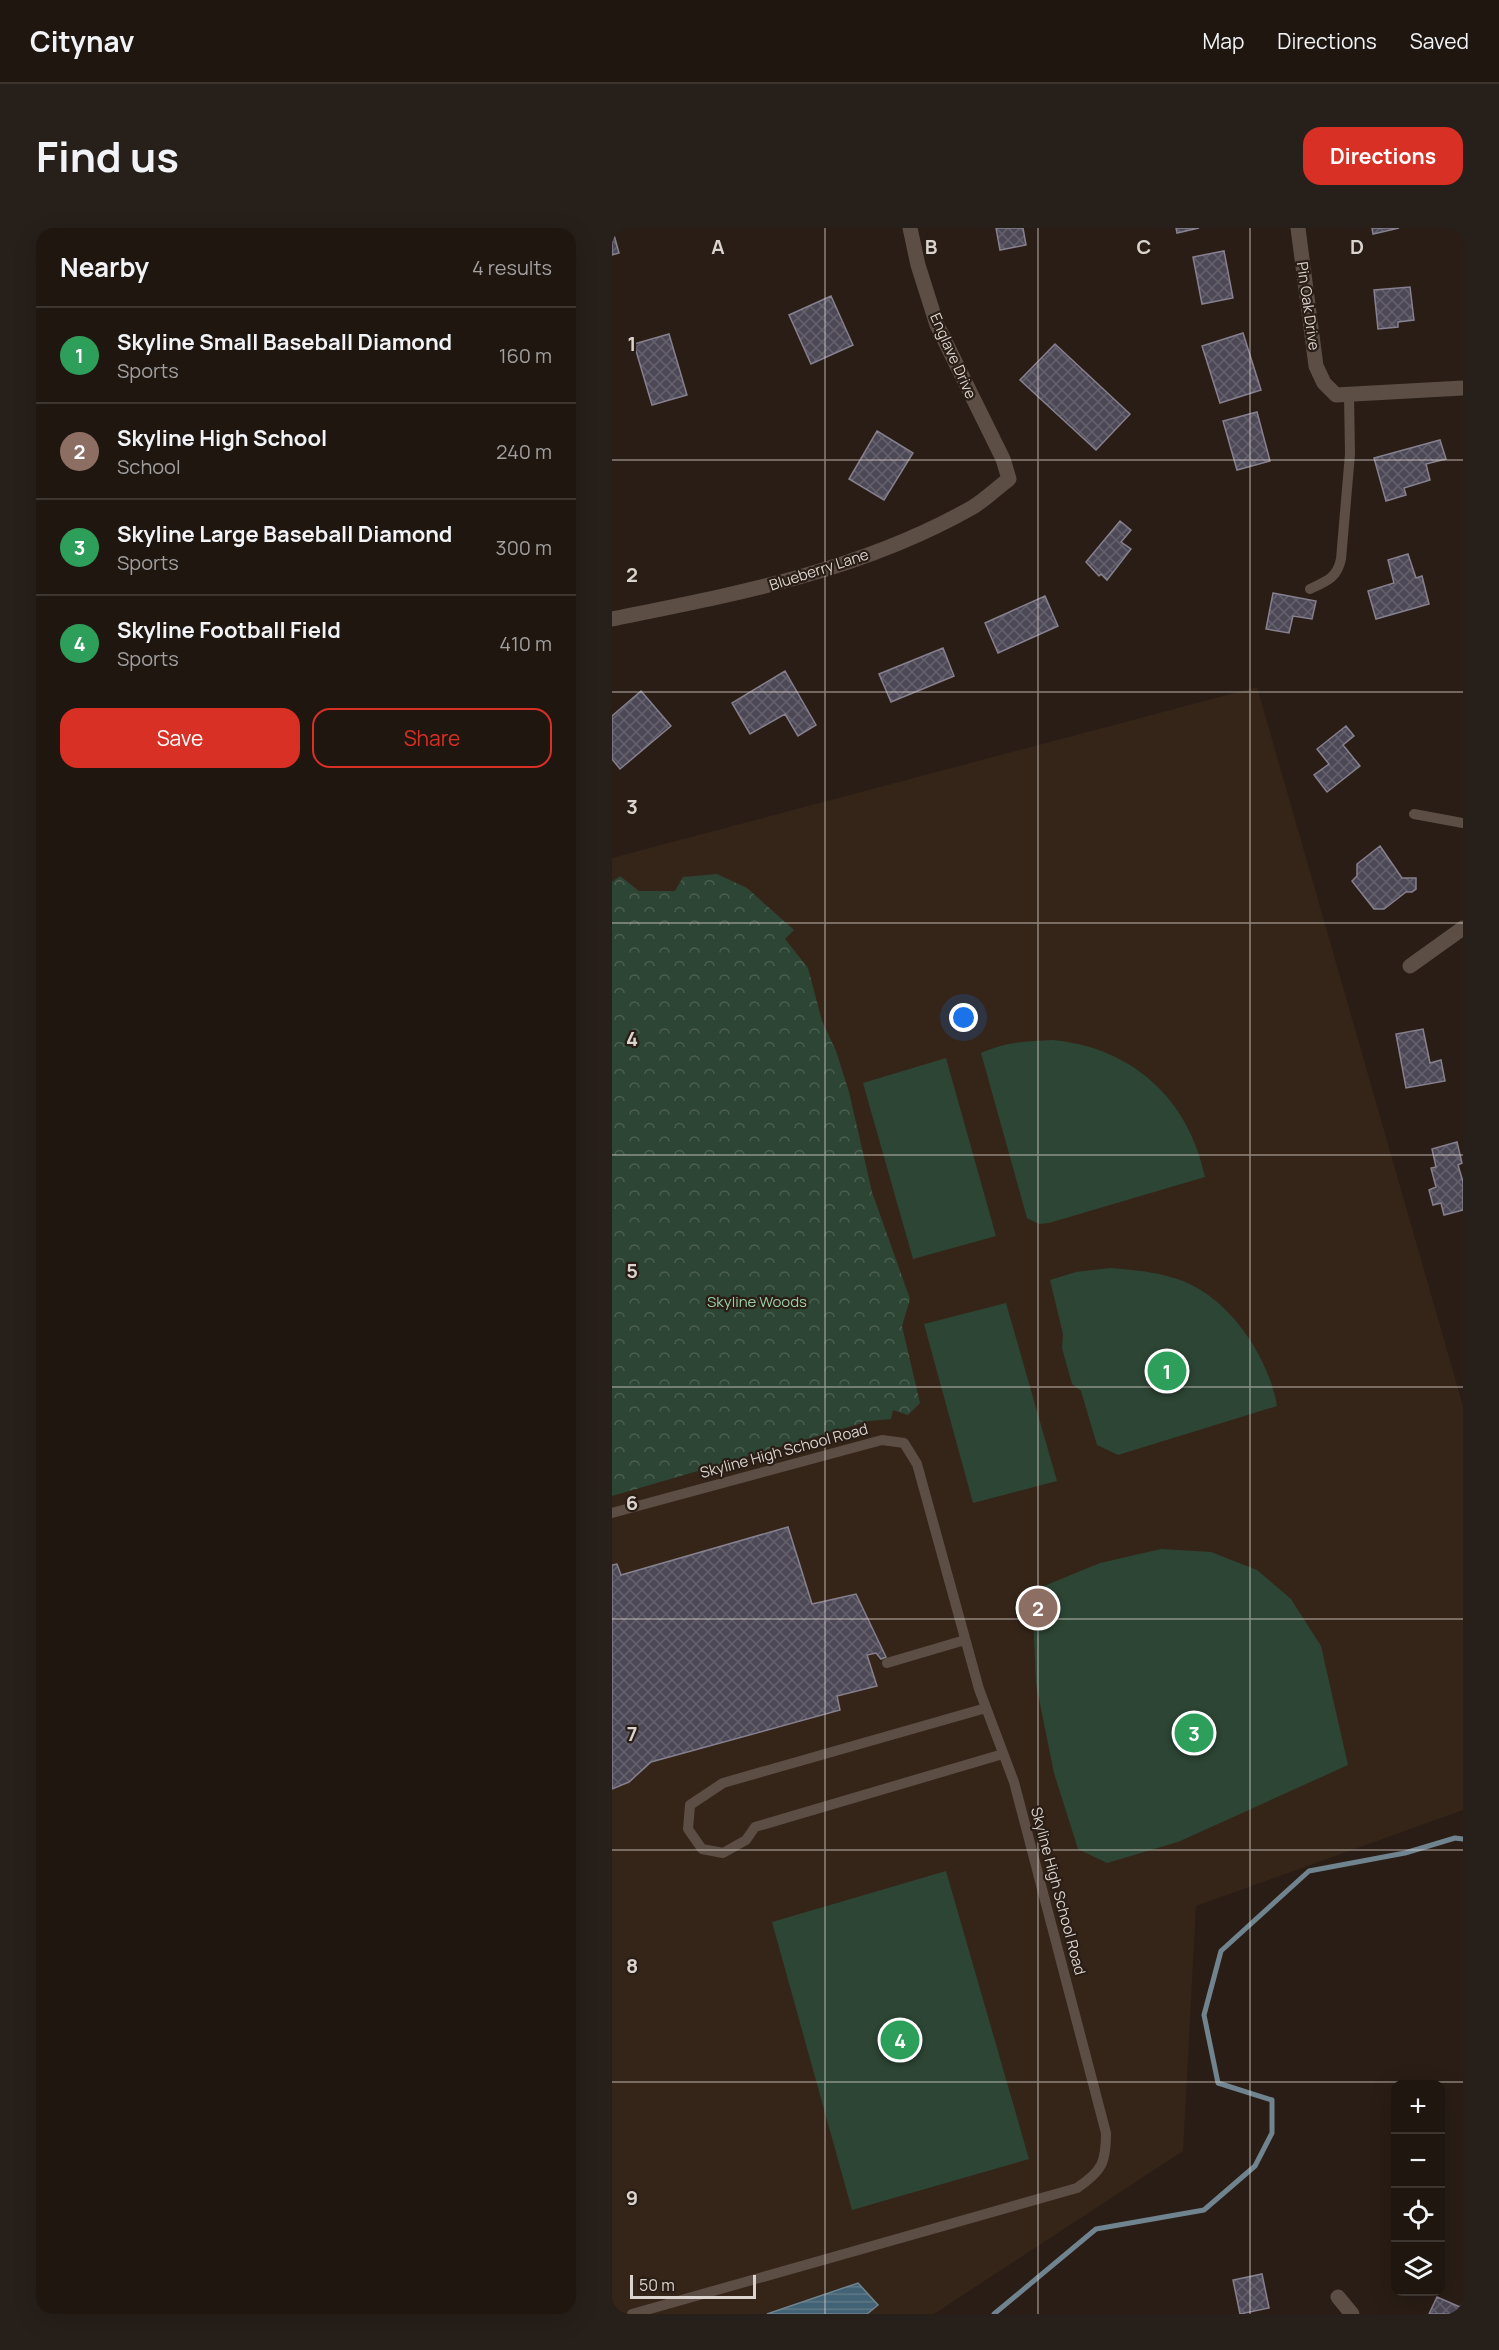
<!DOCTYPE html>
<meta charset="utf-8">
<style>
body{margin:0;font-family:Manrope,sans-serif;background:#271f19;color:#f1f3f6}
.controls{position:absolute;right:18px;bottom:18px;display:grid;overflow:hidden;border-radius:12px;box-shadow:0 6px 24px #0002}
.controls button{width:54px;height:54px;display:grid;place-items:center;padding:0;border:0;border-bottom:2px solid #3c3530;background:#1f1610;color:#f1f3f6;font:30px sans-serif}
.scale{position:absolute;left:18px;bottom:15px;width:126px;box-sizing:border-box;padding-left:6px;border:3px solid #dbd3ce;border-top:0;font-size:16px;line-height:21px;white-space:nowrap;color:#dbd3ce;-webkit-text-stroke:4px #291d15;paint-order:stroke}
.you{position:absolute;left:352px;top:790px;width:21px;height:21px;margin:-15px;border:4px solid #fff;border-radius:50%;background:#1a73e8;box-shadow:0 0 0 9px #1a73e833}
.badge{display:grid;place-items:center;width:39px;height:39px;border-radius:50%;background:#d93025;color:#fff;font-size:20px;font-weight:700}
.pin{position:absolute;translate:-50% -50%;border:3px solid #fff;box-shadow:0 2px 6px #0006}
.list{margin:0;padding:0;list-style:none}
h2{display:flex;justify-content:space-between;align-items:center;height:78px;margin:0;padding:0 24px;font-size:26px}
h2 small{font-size:20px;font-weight:400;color:#a19f9f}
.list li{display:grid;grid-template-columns:39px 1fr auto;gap:18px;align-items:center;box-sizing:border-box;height:96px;padding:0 24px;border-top:2px solid #3c3530}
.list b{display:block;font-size:22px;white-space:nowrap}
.list p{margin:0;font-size:20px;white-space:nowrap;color:#a19f9f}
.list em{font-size:20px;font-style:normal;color:#a19f9f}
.actions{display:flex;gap:12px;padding:18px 24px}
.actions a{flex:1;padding:14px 0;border:2px solid #d93025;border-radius:18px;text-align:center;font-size:21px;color:#d93025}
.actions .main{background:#d93025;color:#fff}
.icon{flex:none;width:33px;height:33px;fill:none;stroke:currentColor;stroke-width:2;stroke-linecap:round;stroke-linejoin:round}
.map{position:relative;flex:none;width:851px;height:2086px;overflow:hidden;border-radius:18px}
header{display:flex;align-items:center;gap:36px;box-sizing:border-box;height:84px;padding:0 30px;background:#1f1610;border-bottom:2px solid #3c3530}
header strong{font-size:28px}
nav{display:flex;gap:33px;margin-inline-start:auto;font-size:21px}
.intro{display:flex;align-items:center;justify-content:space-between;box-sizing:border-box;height:144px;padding:0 36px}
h1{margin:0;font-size:42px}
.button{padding:15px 27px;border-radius:18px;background:#d93025;color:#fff;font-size:21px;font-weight:700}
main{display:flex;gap:36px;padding:0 36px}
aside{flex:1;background:#1f1610;border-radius:18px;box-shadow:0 6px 24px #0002}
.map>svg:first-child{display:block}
</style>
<header>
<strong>Citynav</strong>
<nav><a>Map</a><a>Directions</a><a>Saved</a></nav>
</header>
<div class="intro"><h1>Find us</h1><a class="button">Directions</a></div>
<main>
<aside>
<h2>Nearby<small>4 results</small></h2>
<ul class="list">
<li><span class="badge" style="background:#2e9e5b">1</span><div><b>Skyline Small Baseball Diamond</b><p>Sports</p></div><em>160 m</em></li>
<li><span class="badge" style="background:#8d6e63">2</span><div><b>Skyline High School</b><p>School</p></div><em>240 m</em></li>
<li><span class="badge" style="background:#2e9e5b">3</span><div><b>Skyline Large Baseball Diamond</b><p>Sports</p></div><em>300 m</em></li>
<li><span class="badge" style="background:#2e9e5b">4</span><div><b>Skyline Football Field</b><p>Sports</p></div><em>410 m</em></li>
</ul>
<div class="actions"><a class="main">Save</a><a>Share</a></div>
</aside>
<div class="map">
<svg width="851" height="2086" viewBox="0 0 851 2086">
<defs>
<pattern id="forest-crowns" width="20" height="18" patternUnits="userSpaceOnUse" patternTransform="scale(1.5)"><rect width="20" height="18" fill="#2d4534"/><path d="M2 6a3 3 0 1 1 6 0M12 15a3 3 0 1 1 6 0" fill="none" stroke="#4b5f50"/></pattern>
<pattern id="water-rules" width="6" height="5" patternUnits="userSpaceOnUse" patternTransform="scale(1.5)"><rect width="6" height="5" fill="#426275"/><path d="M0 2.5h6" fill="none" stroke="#5d7887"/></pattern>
<pattern id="building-cross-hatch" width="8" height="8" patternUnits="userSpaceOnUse" patternTransform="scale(1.5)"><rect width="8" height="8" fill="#4d4856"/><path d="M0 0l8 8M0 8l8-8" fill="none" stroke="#66626d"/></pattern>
</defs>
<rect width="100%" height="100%" fill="#291d15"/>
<path fill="#352519" d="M 645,459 L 851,1178 L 851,1582 L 584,1678 L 571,1923 L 322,2086 L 0,2086 L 0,630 Z"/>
<path fill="#2d4534" d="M 440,812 C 520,819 577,871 593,949 L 437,995 L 427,996 L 415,990 L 369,825 C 392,814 415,813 440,812 Z
M 334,830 L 384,1008 L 301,1031 L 251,855 Z
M 498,1040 C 523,1042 547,1044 571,1053 C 619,1072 657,1130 665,1178 L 506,1227 L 485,1217 L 469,1163 L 460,1156 L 450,1120 L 451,1106 L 438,1052 L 464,1044 Z
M 394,1075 L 445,1253 L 361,1275 L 312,1096 Z
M 549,1321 L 599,1324 L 645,1342 L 679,1371 L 709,1418 L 736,1537 L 566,1614 L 495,1635 L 466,1621 L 442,1545 L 424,1456 L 420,1363 L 488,1335 Z
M 334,1643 L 417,1931 L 240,1982 L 160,1694 Z"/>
<path fill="url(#forest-crowns)" d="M 105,646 L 135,660 L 182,702 L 173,711 L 196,740 L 210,793 L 224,823 L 237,864 L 260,964 L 298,1071 L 290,1098 L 308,1175 L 296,1187 L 281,1182 L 279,1191 L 257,1193 L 0,1268 L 0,654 L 8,648 L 27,663 L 63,663 L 71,649 Z"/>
<path fill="url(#water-rules)" stroke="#708490" stroke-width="1.5" d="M 246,2055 L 266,2077 L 255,2086 L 155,2086 Z"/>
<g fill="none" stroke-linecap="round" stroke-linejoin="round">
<path stroke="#708490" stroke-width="5" d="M 382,2086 L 484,2001 L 592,1982 L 643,1938 L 660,1905 L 660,1872 L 606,1855 L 592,1787 L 609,1723 L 697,1643 L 793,1625 L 843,1610 L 851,1611"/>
</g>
<path fill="url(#building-cross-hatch)" stroke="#86808f" stroke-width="1.5" d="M 384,0 L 411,0 L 414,17 L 388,22 Z
M 564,0 L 587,0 L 565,5 Z
M 760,0 L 787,0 L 761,6 Z
M 2,7 L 7,25 L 0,27 L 0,8 Z
M 612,23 L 621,70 L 590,76 L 581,29 Z
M 798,59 L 802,92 L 786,94 L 786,99 L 766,101 L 762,62 Z
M 219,68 L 241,117 L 199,136 L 177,87 Z
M 631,105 L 649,162 L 608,175 L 590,118 Z
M 57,106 L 75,167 L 40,177 L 22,116 Z
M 443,116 L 518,186 L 484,222 L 408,152 Z
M 645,184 L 658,233 L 625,242 L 611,193 Z
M 265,203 L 301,225 L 272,272 L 237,251 Z
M 828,212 L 834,231 L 814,236 L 818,252 L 792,260 L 794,267 L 774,273 L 762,230 Z
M 508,293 L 519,302 L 509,314 L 519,321 L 495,352 L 489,346 L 487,348 L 474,334 Z
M 796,326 L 804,350 L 810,348 L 817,376 L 764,391 L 756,363 L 782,355 L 776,332 Z
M 661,365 L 704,373 L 700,391 L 681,388 L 677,405 L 654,401 Z
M 433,368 L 446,398 L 386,425 L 373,395 Z
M 331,420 L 342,448 L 279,474 L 267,446 Z
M 173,443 L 204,497 L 186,508 L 173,486 L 138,506 L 120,475 Z
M 29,463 L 59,498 L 8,541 L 0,531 L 0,488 Z
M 734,498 L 742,508 L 731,517 L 748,538 L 715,564 L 702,547 L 717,536 L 705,521 Z
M 768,618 L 790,650 L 804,650 L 804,661 L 800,664 L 794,664 L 772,681 L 762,681 L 740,653 L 745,648 L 745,636 Z
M 811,801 L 818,835 L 829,832 L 833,853 L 794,860 L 784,806 Z
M 845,914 L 850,935 L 846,937 L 851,954 L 851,982 L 832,987 L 829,975 L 821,977 L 817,962 L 824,959 L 819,940 L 824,939 L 820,921 Z
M 176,1299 L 200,1376 L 244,1366 L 274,1429 L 269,1431 L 264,1425 L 255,1427 L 265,1458 L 225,1468 L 228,1482 L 39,1534 L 17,1554 L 0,1561 L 0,1337 L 5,1336 L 9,1347 Z
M 650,2046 L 657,2080 L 628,2086 L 621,2052 Z
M 825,2069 L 848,2079 L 851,2075 L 851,2086 L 817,2086 Z"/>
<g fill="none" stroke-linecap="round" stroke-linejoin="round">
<path stroke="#5c4e45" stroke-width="10" d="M 698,361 C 715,353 725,350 729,331 L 738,226 L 737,167
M 802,586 L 851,595
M 0,1285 L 270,1212 L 292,1215 L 305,1236 L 367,1461 L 402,1554 L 494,1905 C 494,1935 490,1943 465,1960 L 20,2086
M 275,1435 L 353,1412
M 374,1480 L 111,1555 L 78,1577 L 76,1601 L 90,1621 L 111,1625 L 134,1612 L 143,1599 L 391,1526"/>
<path stroke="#5c4e45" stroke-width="15" d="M 686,0 L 704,138 L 712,155 L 724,167 L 851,160
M 0,391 C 124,366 249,343 361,279 C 374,271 385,260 397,251 L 391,231 L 325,97 L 306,37 L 298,0
M 798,738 L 851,700
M 726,2069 L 740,2086"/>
</g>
<path fill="none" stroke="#dbd3ce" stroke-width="1.5" stroke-opacity="0.55" d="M 213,0 L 213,2086M 426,0 L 426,2086M 638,0 L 638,2086M 0,232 L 851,232M 0,464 L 851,464M 0,695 L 851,695M 0,927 L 851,927M 0,1159 L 851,1159M 0,1391 L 851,1391M 0,1622 L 851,1622M 0,1854 L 851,1854"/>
<g text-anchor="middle" stroke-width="4.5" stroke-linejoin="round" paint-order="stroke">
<g font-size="15" fill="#dbd3ce" stroke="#291d15">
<text transform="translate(696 78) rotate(82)" y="5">Pin Oak Drive</text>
<text transform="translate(341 128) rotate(66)" y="5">Englave Drive</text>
<text transform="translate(207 342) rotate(-18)" y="5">Blueberry Lane</text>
<text transform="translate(172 1223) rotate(-15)" y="5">Skyline High School Road</text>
<text transform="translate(446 1663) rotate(75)" y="5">Skyline High School Road</text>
</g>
<g font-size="15" fill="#99cfa7" stroke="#291d15">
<text x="145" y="1079">Skyline Woods</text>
</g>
</g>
<g font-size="20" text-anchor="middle" font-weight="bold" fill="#dbd3ce" stroke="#291d15" stroke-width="4.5" stroke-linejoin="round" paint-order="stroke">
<text x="106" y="26">A</text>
<text x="319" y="26">B</text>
<text x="532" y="26">C</text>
<text x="745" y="26">D</text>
<text x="20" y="123">1</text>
<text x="20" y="354">2</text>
<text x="20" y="586">3</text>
<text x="20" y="818">4</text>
<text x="20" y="1050">5</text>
<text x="20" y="1282">6</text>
<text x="20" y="1513">7</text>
<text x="20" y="1745">8</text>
<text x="20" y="1977">9</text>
</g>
</svg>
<div class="controls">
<button>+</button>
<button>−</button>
<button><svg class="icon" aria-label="locate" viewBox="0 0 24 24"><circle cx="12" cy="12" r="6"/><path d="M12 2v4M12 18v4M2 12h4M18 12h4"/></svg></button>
<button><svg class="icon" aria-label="layers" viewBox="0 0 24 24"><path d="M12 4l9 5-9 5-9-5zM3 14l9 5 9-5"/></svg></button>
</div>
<div class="scale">50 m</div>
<div class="you"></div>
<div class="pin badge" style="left:555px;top:1143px;background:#2e9e5b">1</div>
<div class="pin badge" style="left:426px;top:1380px;background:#8d6e63">2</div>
<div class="pin badge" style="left:582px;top:1505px;background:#2e9e5b">3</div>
<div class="pin badge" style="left:288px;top:1812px;background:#2e9e5b">4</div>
</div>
</main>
